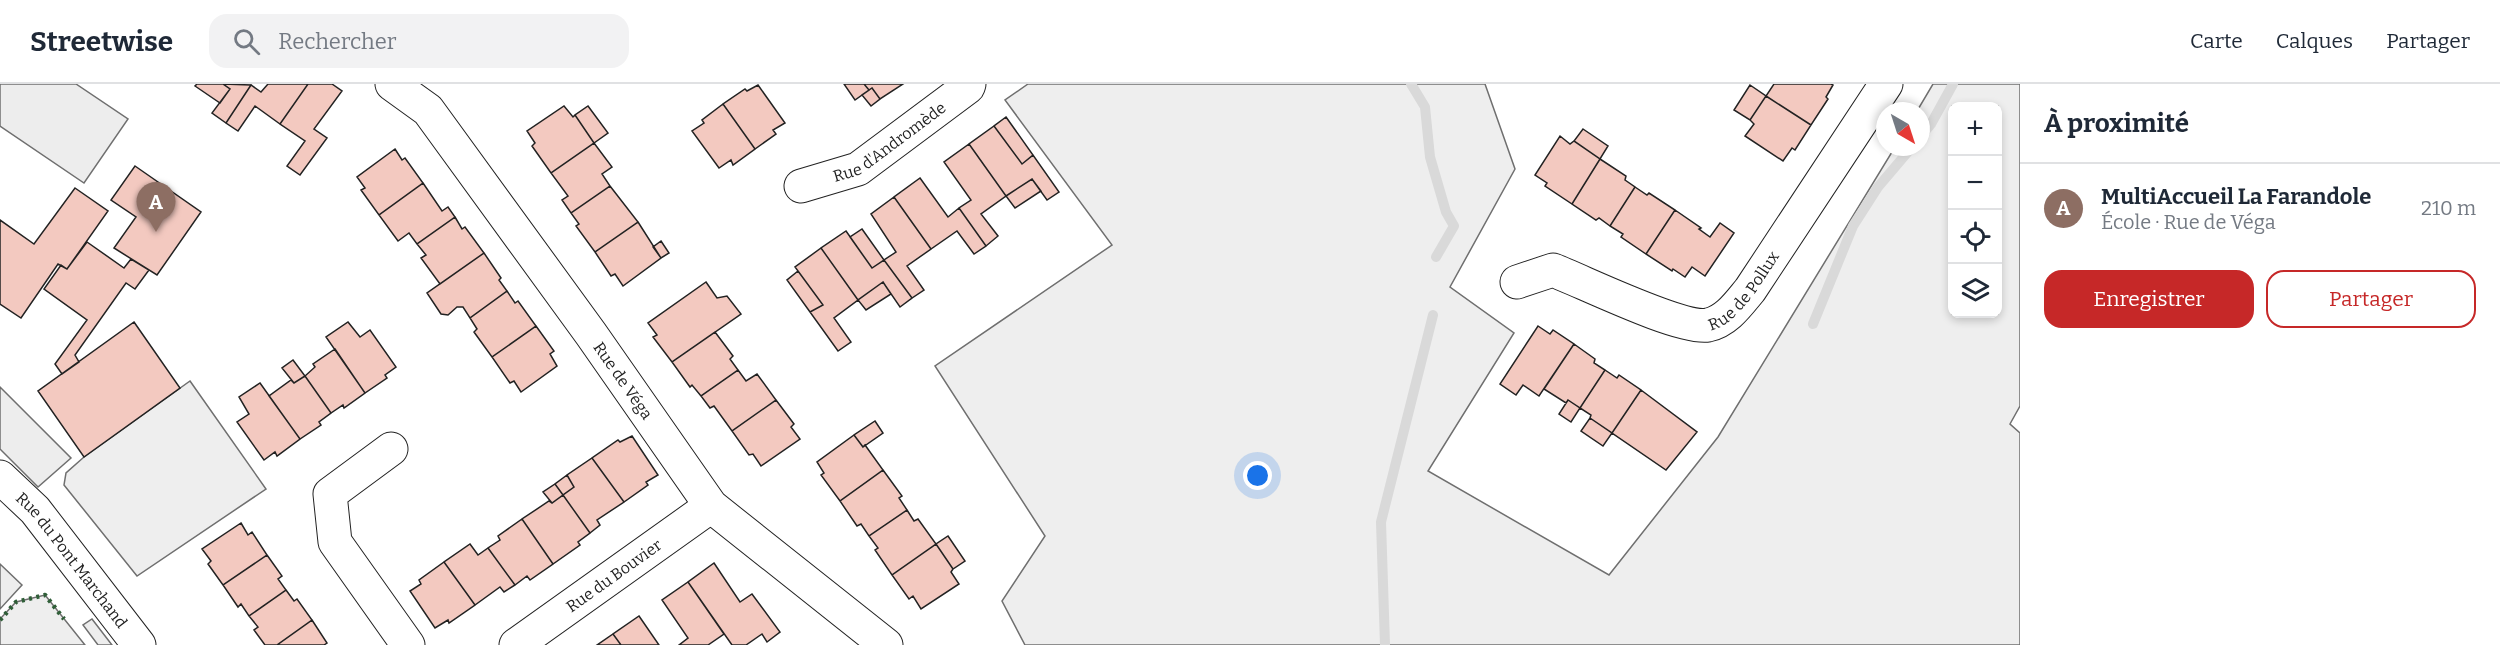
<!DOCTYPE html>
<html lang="fr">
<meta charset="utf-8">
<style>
body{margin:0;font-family:Bitter,serif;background:#f2f2f3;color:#1f2937}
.controls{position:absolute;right:18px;top:18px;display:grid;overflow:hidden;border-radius:12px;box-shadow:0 3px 9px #0003}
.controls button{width:54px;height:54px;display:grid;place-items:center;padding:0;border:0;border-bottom:2px solid #e0e1e3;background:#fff;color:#1f2937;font:30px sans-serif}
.compass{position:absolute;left:1876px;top:18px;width:54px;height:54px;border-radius:50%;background:#fff;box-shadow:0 3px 9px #0003;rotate:141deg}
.you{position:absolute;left:1258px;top:392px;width:21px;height:21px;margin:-15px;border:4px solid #fff;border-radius:50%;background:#1a73e8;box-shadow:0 0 0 9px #1a73e833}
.badge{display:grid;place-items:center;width:39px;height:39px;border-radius:50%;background:#c62828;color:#fff;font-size:20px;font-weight:700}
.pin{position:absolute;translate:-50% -50px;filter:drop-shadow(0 2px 3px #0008)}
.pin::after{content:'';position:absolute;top:32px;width:21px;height:18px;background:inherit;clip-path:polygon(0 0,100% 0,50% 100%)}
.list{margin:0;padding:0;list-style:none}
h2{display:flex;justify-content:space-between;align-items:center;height:78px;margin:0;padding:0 24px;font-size:26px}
h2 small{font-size:20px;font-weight:400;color:#747a83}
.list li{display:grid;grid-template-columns:39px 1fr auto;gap:18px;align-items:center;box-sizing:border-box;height:90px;padding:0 24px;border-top:2px solid #e0e1e3}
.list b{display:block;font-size:22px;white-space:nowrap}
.list p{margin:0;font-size:20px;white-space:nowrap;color:#747a83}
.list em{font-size:20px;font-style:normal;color:#747a83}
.actions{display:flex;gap:12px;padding:18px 24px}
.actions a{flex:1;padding:14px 0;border:2px solid #c62828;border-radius:18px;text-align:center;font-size:21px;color:#c62828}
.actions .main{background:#c62828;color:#fff}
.icon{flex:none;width:33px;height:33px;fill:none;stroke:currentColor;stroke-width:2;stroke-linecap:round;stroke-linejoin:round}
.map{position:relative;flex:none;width:2020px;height:561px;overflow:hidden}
header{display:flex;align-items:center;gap:36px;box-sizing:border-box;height:84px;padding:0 30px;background:#fff;border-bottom:2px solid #e0e1e3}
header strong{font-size:28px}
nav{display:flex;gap:33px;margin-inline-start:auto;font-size:21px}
.search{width:420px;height:54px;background:#f2f2f3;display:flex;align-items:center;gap:15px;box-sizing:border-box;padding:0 21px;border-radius:18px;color:#747a83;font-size:22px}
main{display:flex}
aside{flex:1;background:#fff}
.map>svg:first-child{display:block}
</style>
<header>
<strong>Streetwise</strong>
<div class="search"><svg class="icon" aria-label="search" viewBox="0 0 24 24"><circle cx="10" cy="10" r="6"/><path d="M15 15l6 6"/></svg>Rechercher</div>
<nav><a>Carte</a><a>Calques</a><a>Partager</a></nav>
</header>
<main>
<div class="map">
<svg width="2020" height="561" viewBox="0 0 2020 561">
<rect width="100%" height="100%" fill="#fff"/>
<path fill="#eee" stroke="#6f6f6f" stroke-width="1.5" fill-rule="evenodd" d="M 1028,0 L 1485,0 L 1515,85 L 1450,203 L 1514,249 L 1428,387 L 1609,491 L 1718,353 L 1895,63 L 1921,63 L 1921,27 L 1917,27 L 1933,0 L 2020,0 L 2020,322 L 2010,340 L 2020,349 L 2020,561 L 1025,561 L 1002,517 L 1045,452 L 935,282 L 1112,161 L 1005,16 ZM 1952,22 L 1998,22 L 1998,230 L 1952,230 Z
M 190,297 L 266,405 L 137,492 L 64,401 L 66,389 L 84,373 Z
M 45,511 L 85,561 L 0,561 L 0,535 L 16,518 Z"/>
<path fill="#ededed" stroke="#6f6f6f" stroke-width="1.5" d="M 0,0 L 76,0 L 128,35 L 84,99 L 0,42 Z
M 0,303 L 71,374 L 38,403 L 0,365 Z
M 0,480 L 22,501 L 0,525 Z
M 92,535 L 112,561 L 98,561 L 83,541 Z"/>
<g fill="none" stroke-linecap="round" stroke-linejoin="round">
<path stroke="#d9d9d9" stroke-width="10" d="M 1411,0 L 1425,23 L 1430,73 L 1446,128 L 1454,142 L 1436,173
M 1921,52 L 1931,40 L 1953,0
M 1813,240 L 1853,142 L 1878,103 L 1912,63
M 1385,561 L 1381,438 L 1433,231"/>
</g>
<path fill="#f3c9c0" stroke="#222" stroke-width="1.5" d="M 197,0 L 223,0 L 230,5 L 220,19 L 195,2 Z
M 223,0 L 251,1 L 226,39 L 212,29 L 230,5 Z
M 268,0 L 308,0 L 280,40 L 255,22 L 238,47 L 226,39 L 251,1 L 261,8 Z
M 308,0 L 332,0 L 342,7 L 314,45 L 327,54 L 300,91 L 287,82 L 305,57 L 280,40 Z
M 844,0 L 864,0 L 869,6 L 855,16 Z
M 864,0 L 903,0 L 880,15 L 872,4 L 869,6 Z
M 1774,0 L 1831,0 L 1833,1 L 1826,13 L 1828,15 L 1811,41 L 1766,12 Z
M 758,1 L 785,39 L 773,46 L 776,50 L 755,65 L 723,20 L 745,5 L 747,7 Z
M 1750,1 L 1766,12 L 1750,36 L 1734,26 Z
M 872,4 L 880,15 L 871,22 L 862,11 Z
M 1766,12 L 1811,41 L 1795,66 L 1792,64 L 1783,77 L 1745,52 L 1754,40 L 1750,36 Z
M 723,20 L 755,65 L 733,81 L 731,76 L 719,84 L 692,47 L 704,39 L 702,36 Z
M 564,22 L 573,33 L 575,31 L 594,59 L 551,89 L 532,62 L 535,59 L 527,47 Z
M 588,22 L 608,49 L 594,59 L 575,31 Z
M 1006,33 L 1033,71 L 1022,80 L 994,42 Z
M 994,42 L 1022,80 L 1033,71 L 1059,108 L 1047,116 L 1032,95 L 1006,112 L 969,60 Z
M 1583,45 L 1608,62 L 1600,75 L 1574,57 Z
M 1560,52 L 1570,60 L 1574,57 L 1600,75 L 1572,120 L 1545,102 L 1547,99 L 1535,91 Z
M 594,59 L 612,83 L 602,90 L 610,102 L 571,129 L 562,116 L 568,112 L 551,89 Z
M 969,60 L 1006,112 L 981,130 L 998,152 L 986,162 L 959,124 L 971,116 L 944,78 Z
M 395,65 L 402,76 L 405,74 L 423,99 L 379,131 L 361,106 L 365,104 L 357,93 Z
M 1600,75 L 1626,92 L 1625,96 L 1635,103 L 1610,142 L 1599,134 L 1596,136 L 1572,120 Z
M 135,82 L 201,128 L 157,191 L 114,164 L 136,133 L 111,116 Z
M 920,94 L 948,133 L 959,124 L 986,162 L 974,170 L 957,147 L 931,165 L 894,113 Z
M 1032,95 L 1041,107 L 1015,124 L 1006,112 Z
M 423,99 L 442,127 L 448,123 L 455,133 L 417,160 L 409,149 L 398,157 L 379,131 Z
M 610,102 L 638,138 L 595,168 L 576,142 L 579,140 L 571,129 Z
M 1635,103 L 1647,111 L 1649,109 L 1675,126 L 1646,170 L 1621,153 L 1623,150 L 1610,142 Z
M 75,104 L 108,127 L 67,185 L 58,180 L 21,234 L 0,220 L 0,136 L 34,160 Z
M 894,113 L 931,165 L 907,182 L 924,206 L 912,214 L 884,176 L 896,168 L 871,130 Z
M 1675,126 L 1701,144 L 1699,145 L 1710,153 L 1720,139 L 1734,149 L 1705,192 L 1692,183 L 1685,193 L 1673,185 L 1672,187 L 1646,170 Z
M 455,133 L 462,145 L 465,143 L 484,169 L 440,200 L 421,174 L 426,171 L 417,160 Z
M 638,138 L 661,174 L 623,202 L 615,190 L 611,192 L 595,168 Z
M 862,145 L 884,176 L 872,184 L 850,153 Z
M 846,147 L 872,184 L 884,176 L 912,214 L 900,223 L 883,198 L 858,216 L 821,164 Z
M 661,157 L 669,169 L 661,174 L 653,163 Z
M 87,158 L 124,184 L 131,175 L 149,186 L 135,205 L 126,199 L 75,271 L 79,278 L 62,290 L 55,280 L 87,236 L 44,205 L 61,181 L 67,185 Z
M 821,164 L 858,216 L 834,234 L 851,258 L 838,267 L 810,228 L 823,221 L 795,183 Z
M 484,169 L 501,194 L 499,196 L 507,207 L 470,234 L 463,223 L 457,223 L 448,231 L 441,230 L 427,209 Z
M 798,187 L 823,221 L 810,228 L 787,196 Z
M 706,198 L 717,214 L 727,212 L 741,230 L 672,278 L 653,253 L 657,251 L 648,239 Z
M 883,198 L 891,210 L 866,226 L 858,216 Z
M 507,207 L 515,219 L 518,217 L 536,242 L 492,273 L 474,248 L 477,245 L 470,234 Z
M 134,238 L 180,304 L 84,373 L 38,307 Z
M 348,238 L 360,253 L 370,246 L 396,283 L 385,291 L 387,294 L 365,309 L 326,253 Z
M 536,242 L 554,267 L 550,270 L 557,282 L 521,308 L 514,297 L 510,299 L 492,273 Z
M 1538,242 L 1550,250 L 1553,246 L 1574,260 L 1539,312 L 1523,301 L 1516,311 L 1500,300 Z
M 715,248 L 733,272 L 730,275 L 738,286 L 701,312 L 692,301 L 690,303 L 672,278 Z
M 1574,260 L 1595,275 L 1594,279 L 1605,286 L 1580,324 L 1568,316 L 1566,319 L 1544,305 Z
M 335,265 L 365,309 L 344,324 L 343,321 L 331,329 L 305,292 L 315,283 L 313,280 Z
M 293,276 L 305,292 L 294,299 L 282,284 Z
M 738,286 L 746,297 L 757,290 L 776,316 L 732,347 L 714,322 L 710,324 L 701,312 Z
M 1605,286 L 1617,294 L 1619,291 L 1641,306 L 1612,349 L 1590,334 L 1591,331 L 1580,324 Z
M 305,292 L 331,329 L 319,338 L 321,341 L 300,355 L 269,312 L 291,296 L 294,299 Z
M 260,299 L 300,355 L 277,372 L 275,368 L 264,376 L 237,338 L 249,330 L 239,313 Z
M 1641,306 L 1697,348 L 1666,386 L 1612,349 Z
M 776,316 L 794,340 L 791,343 L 800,355 L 761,382 L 753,370 L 749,371 L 732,347 Z
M 1568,316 L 1580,324 L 1571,338 L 1559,330 Z
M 1590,334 L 1612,349 L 1603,362 L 1581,347 Z
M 875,337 L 883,349 L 863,363 L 854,351 Z
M 854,351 L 863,363 L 865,361 L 883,386 L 840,417 L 821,391 L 824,389 L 817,378 Z
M 632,352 L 658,391 L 646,398 L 648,401 L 624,418 L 592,374 L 618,356 L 620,358 Z
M 592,374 L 624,418 L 597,436 L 600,441 L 590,449 L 563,411 L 574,403 L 567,391 Z
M 883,386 L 902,412 L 899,414 L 907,426 L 869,452 L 861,440 L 857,442 L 840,417 Z
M 567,391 L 574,403 L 563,411 L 555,400 Z
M 555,400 L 563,411 L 552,419 L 543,408 Z
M 563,411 L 590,449 L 578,458 L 580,461 L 553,480 L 522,435 L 549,417 L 552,419 Z
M 907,426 L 914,437 L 918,435 L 936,460 L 892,491 L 875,466 L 878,464 L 869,452 Z
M 522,435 L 553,480 L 530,496 L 527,492 L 515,501 L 488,464 L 500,456 L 498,452 Z
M 241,439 L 248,451 L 252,448 L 267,471 L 223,501 L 208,480 L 211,477 L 202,465 Z
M 948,452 L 965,477 L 953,485 L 936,460 Z
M 470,460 L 478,471 L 488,464 L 515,501 L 504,508 L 500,503 L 475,521 L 444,478 Z
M 936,460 L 953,485 L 951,488 L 959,500 L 921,525 L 913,512 L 909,515 L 892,491 Z
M 267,471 L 282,492 L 278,495 L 286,506 L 249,532 L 241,520 L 238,523 L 223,501 Z
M 444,478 L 475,521 L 449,539 L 448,536 L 435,544 L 410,507 L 421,500 L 419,496 Z
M 714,479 L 740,518 L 752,510 L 780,548 L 767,558 L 762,550 L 746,561 L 732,561 L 688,498 Z
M 688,498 L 724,550 L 708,561 L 679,561 L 688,554 L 662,516 Z
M 286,506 L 294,517 L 297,515 L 312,536 L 277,561 L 265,561 L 254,546 L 258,543 L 249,532 Z
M 639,532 L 659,561 L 621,561 L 613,550 Z
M 312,536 L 327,559 L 324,561 L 277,561 Z
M 613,550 L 621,561 L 597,561 Z"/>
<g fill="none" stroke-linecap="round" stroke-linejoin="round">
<g stroke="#222" stroke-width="35">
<g id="minor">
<path id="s1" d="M 392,0 L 428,26 L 591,250 L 711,422 L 886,561"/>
<path id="s2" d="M 801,102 L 858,85 L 968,3 L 969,0"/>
<path id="s3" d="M 1517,198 L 1553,186 C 1584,198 1681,246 1708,241 C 1727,237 1739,219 1750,206 L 1886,0"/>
<path d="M 391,365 L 330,410 L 335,458 L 408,561"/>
<path id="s4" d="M 0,393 L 35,426 L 139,561"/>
<path id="s5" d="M 516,561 L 711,422"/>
</g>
</g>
<use href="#minor" stroke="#fff" stroke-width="33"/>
<path stroke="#2f5e38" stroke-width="4.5" stroke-dasharray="3 4.5" stroke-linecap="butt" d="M 0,536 L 16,518 L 45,511 L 64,535"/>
</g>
<g text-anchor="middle" stroke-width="4.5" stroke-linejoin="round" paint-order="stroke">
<g font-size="16" fill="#222" stroke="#fff">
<text dy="6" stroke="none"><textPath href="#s2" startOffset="100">Rue d'Andromède</textPath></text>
<text dy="6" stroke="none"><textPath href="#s3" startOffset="254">Rue de Pollux</textPath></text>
<text dy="6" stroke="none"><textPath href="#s1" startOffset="378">Rue de Véga</textPath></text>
<text dy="6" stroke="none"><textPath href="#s4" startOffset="110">Rue du Pont Marchand</textPath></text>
<text dy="6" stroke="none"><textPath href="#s5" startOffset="120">Rue du Bouvier</textPath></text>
</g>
</g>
</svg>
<div class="controls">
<button>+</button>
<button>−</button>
<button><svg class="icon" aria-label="locate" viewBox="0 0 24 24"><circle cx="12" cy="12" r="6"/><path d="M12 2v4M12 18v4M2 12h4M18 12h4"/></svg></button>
<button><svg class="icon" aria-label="layers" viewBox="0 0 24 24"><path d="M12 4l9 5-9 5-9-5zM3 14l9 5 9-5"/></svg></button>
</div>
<svg class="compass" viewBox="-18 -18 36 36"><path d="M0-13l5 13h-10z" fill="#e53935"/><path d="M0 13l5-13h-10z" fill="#747a83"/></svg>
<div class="you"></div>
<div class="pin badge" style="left:156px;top:148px;background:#8d6e63">A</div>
</div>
<aside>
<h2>À proximité<small></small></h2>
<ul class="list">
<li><span class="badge" style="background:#8d6e63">A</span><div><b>MultiAccueil La Farandole</b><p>École · Rue de Véga</p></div><em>210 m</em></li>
</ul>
<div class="actions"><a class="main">Enregistrer</a><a>Partager</a></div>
</aside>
</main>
